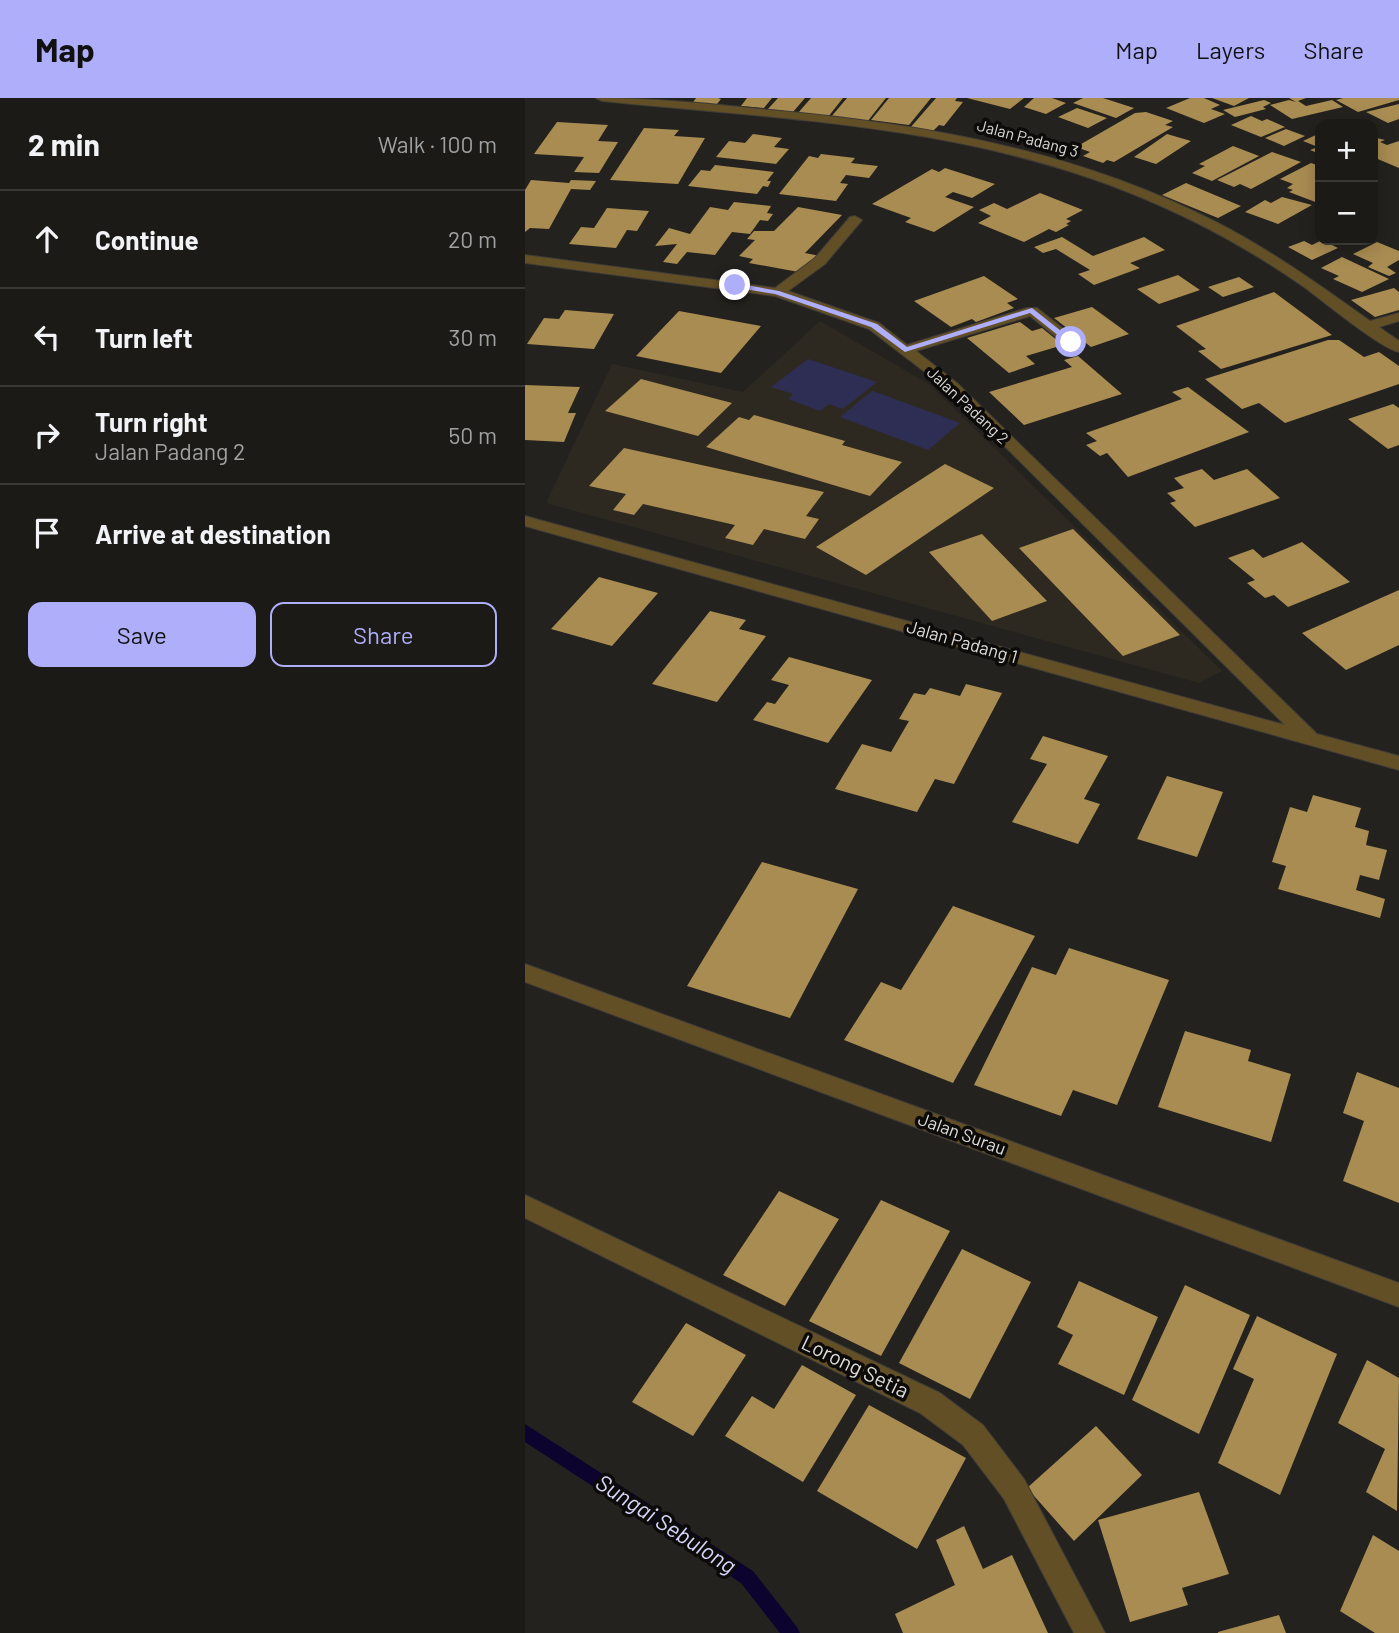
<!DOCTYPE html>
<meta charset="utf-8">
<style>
body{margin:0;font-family:Barlow,sans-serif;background:#24231f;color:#f1f3f6}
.controls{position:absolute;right:21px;top:21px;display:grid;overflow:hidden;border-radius:14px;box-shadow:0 4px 18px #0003}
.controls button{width:63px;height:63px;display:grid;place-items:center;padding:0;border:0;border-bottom:2px solid #393835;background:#1b1a16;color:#f1f3f6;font:35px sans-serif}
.stop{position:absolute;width:21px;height:21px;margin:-16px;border:5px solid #aeaefb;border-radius:50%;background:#fff}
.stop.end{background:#aeaefb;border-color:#fff;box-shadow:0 2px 7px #0008}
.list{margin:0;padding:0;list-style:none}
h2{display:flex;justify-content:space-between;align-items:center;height:91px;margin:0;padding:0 28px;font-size:30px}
h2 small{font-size:23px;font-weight:400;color:#a0a1a1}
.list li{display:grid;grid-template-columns:46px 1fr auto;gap:21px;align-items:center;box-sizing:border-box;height:98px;padding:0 28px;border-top:2px solid #393835}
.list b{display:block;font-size:26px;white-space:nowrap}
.list p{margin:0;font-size:23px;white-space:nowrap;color:#a0a1a1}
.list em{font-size:23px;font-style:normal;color:#a0a1a1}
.actions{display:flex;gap:14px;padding:21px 28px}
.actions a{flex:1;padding:16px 0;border:2px solid #aeaefb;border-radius:14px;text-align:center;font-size:24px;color:#aeaefb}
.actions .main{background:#aeaefb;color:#111}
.icon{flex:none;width:38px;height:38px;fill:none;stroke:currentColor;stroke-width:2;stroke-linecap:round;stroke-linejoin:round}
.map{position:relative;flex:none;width:874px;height:1535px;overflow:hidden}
header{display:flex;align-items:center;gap:42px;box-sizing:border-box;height:98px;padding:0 35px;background:#aeaefb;color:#111}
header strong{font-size:33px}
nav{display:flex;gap:38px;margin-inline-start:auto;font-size:24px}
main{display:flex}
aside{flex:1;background:#1b1a16}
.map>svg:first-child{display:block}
</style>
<header>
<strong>Map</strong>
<nav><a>Map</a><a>Layers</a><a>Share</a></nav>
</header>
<main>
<aside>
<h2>2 min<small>Walk · 100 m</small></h2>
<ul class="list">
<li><svg class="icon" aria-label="ahead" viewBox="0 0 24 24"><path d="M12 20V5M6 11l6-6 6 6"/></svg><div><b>Continue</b></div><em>20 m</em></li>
<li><svg class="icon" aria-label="left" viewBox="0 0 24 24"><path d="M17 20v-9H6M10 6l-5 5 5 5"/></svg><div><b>Turn left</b></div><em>30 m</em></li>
<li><svg class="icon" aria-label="right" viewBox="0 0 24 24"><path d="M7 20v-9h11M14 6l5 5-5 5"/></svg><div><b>Turn right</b><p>Jalan Padang 2</p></div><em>50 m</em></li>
<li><svg class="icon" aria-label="arrive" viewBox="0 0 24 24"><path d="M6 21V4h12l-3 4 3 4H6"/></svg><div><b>Arrive at destination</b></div></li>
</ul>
<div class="actions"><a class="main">Save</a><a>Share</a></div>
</aside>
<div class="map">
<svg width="874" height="1535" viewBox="0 0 874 1535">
<rect width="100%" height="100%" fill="#24221e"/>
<path fill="#2e2920" d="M 295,223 L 404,286 L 697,573 L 674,585 L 21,405 L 87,266 L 218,294 Z"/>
<path fill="#2e2d53" d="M 283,261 L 352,284 L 318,311 L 304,306 L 295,313 L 263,301 L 268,296 L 246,289 Z
M 347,293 L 348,293 L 435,325 L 403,352 L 315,319 Z"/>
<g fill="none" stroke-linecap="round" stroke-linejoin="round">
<path fill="#0c032f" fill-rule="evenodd" d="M 0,1326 L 228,1473 L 272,1529 L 275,1535 L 255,1535 L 216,1485 L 0,1344 Z"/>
</g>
<path fill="#a98c52" d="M 171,0 L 193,0 L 196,1 L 192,6 L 199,7 L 197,10 L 166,7 Z
M 222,0 L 247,0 L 239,10 L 216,8 Z
M 253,0 L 280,0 L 268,14 L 243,11 Z
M 286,0 L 318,0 L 303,19 L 273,15 Z
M 322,0 L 361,0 L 342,24 L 306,19 Z
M 364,0 L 406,0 L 384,27 L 346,22 Z
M 411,0 L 432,0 L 430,3 L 438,4 L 419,28 L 414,27 L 408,33 L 385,30 Z
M 442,0 L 499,0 L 485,11 Z
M 509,0 L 527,0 L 541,5 L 521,16 L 499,9 Z
M 558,0 L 578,0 L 609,10 L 591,20 L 548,5 Z
M 665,0 L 679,0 L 695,7 L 686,11 L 700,16 L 679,25 L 641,10 Z
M 687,0 L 724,0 L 709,8 Z
M 764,0 L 781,0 L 773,3 L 781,8 L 807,2 L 818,9 L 767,21 L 745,7 L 764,2 L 771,4 Z
M 818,0 L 874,0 L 874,2 L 833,14 L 811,2 Z
M 739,2 L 746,5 L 738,9 L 741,11 L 710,19 L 698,12 Z
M 874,6 L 874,21 L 863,25 L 841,14 Z
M 552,10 L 582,20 L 563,30 L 533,19 Z
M 621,14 L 648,23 L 640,27 L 648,29 L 589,64 L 582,62 L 578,65 L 558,58 L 565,54 L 551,49 L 610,15 Z
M 726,18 L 737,23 L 742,21 L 760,29 L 736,39 L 706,27 Z
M 32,24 L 83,27 L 73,43 L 93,44 L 74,75 L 49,74 L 59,59 L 9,56 Z
M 119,30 L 154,32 L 149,38 L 180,40 L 153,86 L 85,82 Z
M 761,31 L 780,38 L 759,48 L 740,40 Z
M 795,35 L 795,56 L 785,52 L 793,49 L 778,43 Z
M 228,36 L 257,40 L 249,49 L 264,51 L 251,66 L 191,59 L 204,43 L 220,45 Z
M 642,36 L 666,43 L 631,66 L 609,59 Z
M 848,39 L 860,42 L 855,44 L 862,47 L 874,43 L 874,70 L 848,59 Z
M 708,48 L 734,58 L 687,83 L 667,75 L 680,68 L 674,66 Z
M 747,54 L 776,64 L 726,91 L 715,86 L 709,89 L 692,82 Z
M 296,56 L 330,60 L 326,65 L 353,68 L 344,80 L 321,77 L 315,85 L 323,86 L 311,103 L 254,96 L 284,58 L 293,60 Z
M 786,65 L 795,68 L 793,105 L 764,94 L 768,92 L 762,90 L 768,86 L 755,81 Z
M 190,67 L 249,74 L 242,83 L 246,83 L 243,89 L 238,88 L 232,96 L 163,88 L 176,72 L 185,73 Z
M 420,70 L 470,86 L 447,100 L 428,94 L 420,99 L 449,109 L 409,134 L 380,124 L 386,120 L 347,106 L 407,71 L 414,74 Z
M 6,82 L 44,85 L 46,82 L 71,83 L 65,92 L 46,91 L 24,131 L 5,130 L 0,134 L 0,92 Z
M 661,85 L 716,108 L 693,120 L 637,97 Z
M 515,95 L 558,112 L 541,121 L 546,123 L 541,126 L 544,127 L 531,134 L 524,131 L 499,144 L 453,125 L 466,118 L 454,112 L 469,105 L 482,111 Z
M 757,99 L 787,107 L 753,126 L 720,114 L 740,102 L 746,105 Z
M 209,104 L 246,108 L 242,115 L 248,116 L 243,123 L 235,122 L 225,136 L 207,134 L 190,157 L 162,154 L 152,166 L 138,164 L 152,146 L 130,148 L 144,130 L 165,136 L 185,109 L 203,112 Z
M 273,109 L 317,117 L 280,155 L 295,158 L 279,175 L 224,165 L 228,161 L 214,158 L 230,142 L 222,141 L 229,133 L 249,133 Z
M 82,110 L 124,113 L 112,133 L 102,132 L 91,150 L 44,146 L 56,129 L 69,130 Z
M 537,139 L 568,158 L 619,139 L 640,152 L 605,165 L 615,170 L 569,187 L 553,176 L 565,172 L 531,151 L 518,155 L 509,149 Z
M 797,142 L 813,150 L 787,162 L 763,149 L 779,143 L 787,147 Z
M 852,144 L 874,153 L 874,162 L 862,169 L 871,175 L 864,178 L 843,169 L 848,165 L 828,156 Z
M 817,159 L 864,181 L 837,194 L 808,181 L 814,178 L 796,170 Z
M 653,177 L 675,192 L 634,206 L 612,191 Z
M 459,178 L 493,201 L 482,205 L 489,210 L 451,224 L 447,221 L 426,229 L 389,203 Z
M 714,179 L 729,189 L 698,199 L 683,189 Z
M 869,190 L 874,194 L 874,212 L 850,219 L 826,202 Z
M 749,194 L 807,237 L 696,271 L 673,253 L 681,251 L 651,228 Z
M 567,209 L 604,236 L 566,249 L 529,220 Z
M 40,212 L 89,216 L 69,251 L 2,246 L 19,220 L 34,221 Z
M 154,213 L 236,228 L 196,275 L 111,258 Z
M 495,224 L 507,233 L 517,230 L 538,247 L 501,258 L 510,266 L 484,275 L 442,240 Z
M 803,242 L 814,242 L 839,259 L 854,254 L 874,268 L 874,286 L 760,325 L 734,305 L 717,311 L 680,281 Z
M 553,258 L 597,296 L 499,327 L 464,294 L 547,269 L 539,262 Z
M 116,281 L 207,305 L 173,338 L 80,313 Z
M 0,287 L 55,289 L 43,315 L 51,315 L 39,344 L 0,342 Z
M 663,289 L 724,334 L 603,379 L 582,355 L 575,358 L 561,347 L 572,343 L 561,335 L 657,301 L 647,294 Z
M 868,306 L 874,310 L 874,347 L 863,351 L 823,321 Z
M 229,317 L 320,343 L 317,347 L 377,364 L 345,398 L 181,349 L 214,319 L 224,322 Z
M 99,350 L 299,394 L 281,418 L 294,421 L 280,441 L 239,431 L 228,447 L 200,440 L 210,427 L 118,406 L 109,417 L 88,412 L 101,396 L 64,388 Z
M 420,366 L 469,390 L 341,477 L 291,449 Z
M 677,371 L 689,382 L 722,371 L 755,400 L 670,429 L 645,405 L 651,403 L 642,395 L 659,390 L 649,380 Z
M 548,431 L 655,537 L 598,558 L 494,450 Z
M 457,436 L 522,503 L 467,523 L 404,454 Z
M 777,444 L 825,484 L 763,509 L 749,497 L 740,500 L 722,485 L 730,482 L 703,460 L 728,451 L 738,460 Z
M 74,479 L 133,495 L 87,548 L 26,531 Z
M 874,492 L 874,547 L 821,572 L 777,535 Z
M 185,513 L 221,522 L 214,531 L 241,538 L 192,604 L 127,586 Z
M 264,559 L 347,582 L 303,645 L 228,622 L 242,604 L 250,606 L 264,587 L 246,582 Z
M 441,586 L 477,595 L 429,686 L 410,681 L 392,714 L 310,691 L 337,646 L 366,654 L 384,623 L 374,621 L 389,595 L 400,597 L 405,590 L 435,598 Z
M 518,638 L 583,658 L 559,701 L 575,706 L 553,746 L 487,724 L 522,666 L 505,661 Z
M 642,678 L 698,694 L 672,759 L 612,741 Z
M 788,697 L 836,710 L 830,729 L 844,733 L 841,747 L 862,752 L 854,782 L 835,777 L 831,792 L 860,801 L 855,820 L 753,791 L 761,768 L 747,764 L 765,709 L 782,714 Z
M 237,764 L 333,791 L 265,920 L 162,888 Z
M 428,808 L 510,838 L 428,985 L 319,942 L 356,884 L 376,892 Z
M 544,850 L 644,882 L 592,1007 L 548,992 L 536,1018 L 449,987 L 507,869 L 531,877 Z
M 660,933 L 726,952 L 723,963 L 766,976 L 746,1044 L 633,1009 Z
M 832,974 L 874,990 L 874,1105 L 818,1083 L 839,1023 L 818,1015 Z
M 254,1093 L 314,1121 L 260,1208 L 198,1177 Z
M 356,1102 L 425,1133 L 356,1258 L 284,1223 Z
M 437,1151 L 506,1184 L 445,1301 L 374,1265 Z
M 554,1183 L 633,1219 L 599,1297 L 533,1266 L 548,1237 L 532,1229 Z
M 660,1187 L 725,1217 L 674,1336 L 607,1302 Z
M 732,1218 L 812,1256 L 755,1397 L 693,1365 L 729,1281 L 708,1271 Z
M 161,1225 L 221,1257 L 168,1338 L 107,1304 Z
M 842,1262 L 874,1280 L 872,1413 L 841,1394 L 860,1351 L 813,1325 Z
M 277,1267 L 331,1297 L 278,1384 L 200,1338 L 227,1298 L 249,1311 Z
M 344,1307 L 441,1360 L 392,1451 L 292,1393 Z
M 571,1328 L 617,1377 L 549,1443 L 502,1390 Z
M 674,1394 L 704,1476 L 657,1490 L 663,1507 L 605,1524 L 573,1422 Z
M 439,1428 L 458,1471 L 487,1457 L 523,1535 L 378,1535 L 370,1516 L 430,1487 L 411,1442 Z
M 848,1437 L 874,1453 L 874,1535 L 850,1535 L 815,1513 Z
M 754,1517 L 761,1535 L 693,1535 L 693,1534 Z"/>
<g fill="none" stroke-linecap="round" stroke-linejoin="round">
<g stroke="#3e3c38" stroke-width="2">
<path id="street" d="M 71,0 C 129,0 187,6 245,12 C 399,26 550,52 689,123 C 744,151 795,187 845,223 L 874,215 L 874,223 L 854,229 L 874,243 L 874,254 C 855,250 798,203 779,189 C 733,157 686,130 636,108 C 459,28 267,22 77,3 Z
M 330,118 L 337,122 L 300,166 L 263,193 L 354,225 L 382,247 L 502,210 L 512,210 L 551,241 L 551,247 L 541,247 L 505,218 L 391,253 L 432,285 L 792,636 L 874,658 L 874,672 L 0,428 L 0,418 L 760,627 L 422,291 L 344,231 L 250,198 L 0,165 L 0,157 L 250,190 L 290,160 L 325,119 Z
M 0,866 L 874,1185 L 874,1209 L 0,884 Z
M 0,1097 L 415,1295 L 458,1327 L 499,1381 L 580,1535 L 549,1535 L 479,1401 L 438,1347 L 395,1315 L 0,1120 Z"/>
</g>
<use href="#street" fill="#634f25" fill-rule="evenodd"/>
</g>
<path fill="#aeaefb" d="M 210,185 L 254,193 L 352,226 L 382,249 L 507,210 L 550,244 L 544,246 L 505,215 L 380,254 L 346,229 L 250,196 L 207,189 Z"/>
<g text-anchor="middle" stroke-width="7" stroke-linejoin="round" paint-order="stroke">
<g font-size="16" fill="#dcdbd8" stroke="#0c0b0a">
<text transform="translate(503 40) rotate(15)" y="6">Jalan Padang 3</text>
<text transform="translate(443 307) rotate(43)" y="6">Jalan Padang 2</text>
</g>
<g font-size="18" fill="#dcdbd8" stroke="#0c0b0a">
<text transform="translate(437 544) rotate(16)" y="6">Jalan Padang 1</text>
<text transform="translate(437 1036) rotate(20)" y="6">Jalan Surau</text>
</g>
<g font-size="21" fill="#dcdbd8" stroke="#0c0b0a">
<text transform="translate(330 1269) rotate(26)" y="7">Lorong Setia</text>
</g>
<g font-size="23" font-style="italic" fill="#d6d7f9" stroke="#0c0b0a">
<text transform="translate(141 1426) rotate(33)" y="8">Sungai Sebulong</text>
</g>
</g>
</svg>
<div class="controls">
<button>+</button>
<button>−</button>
</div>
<div class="stop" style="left:546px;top:244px"></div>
<div class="stop end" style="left:210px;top:187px"></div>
</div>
</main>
